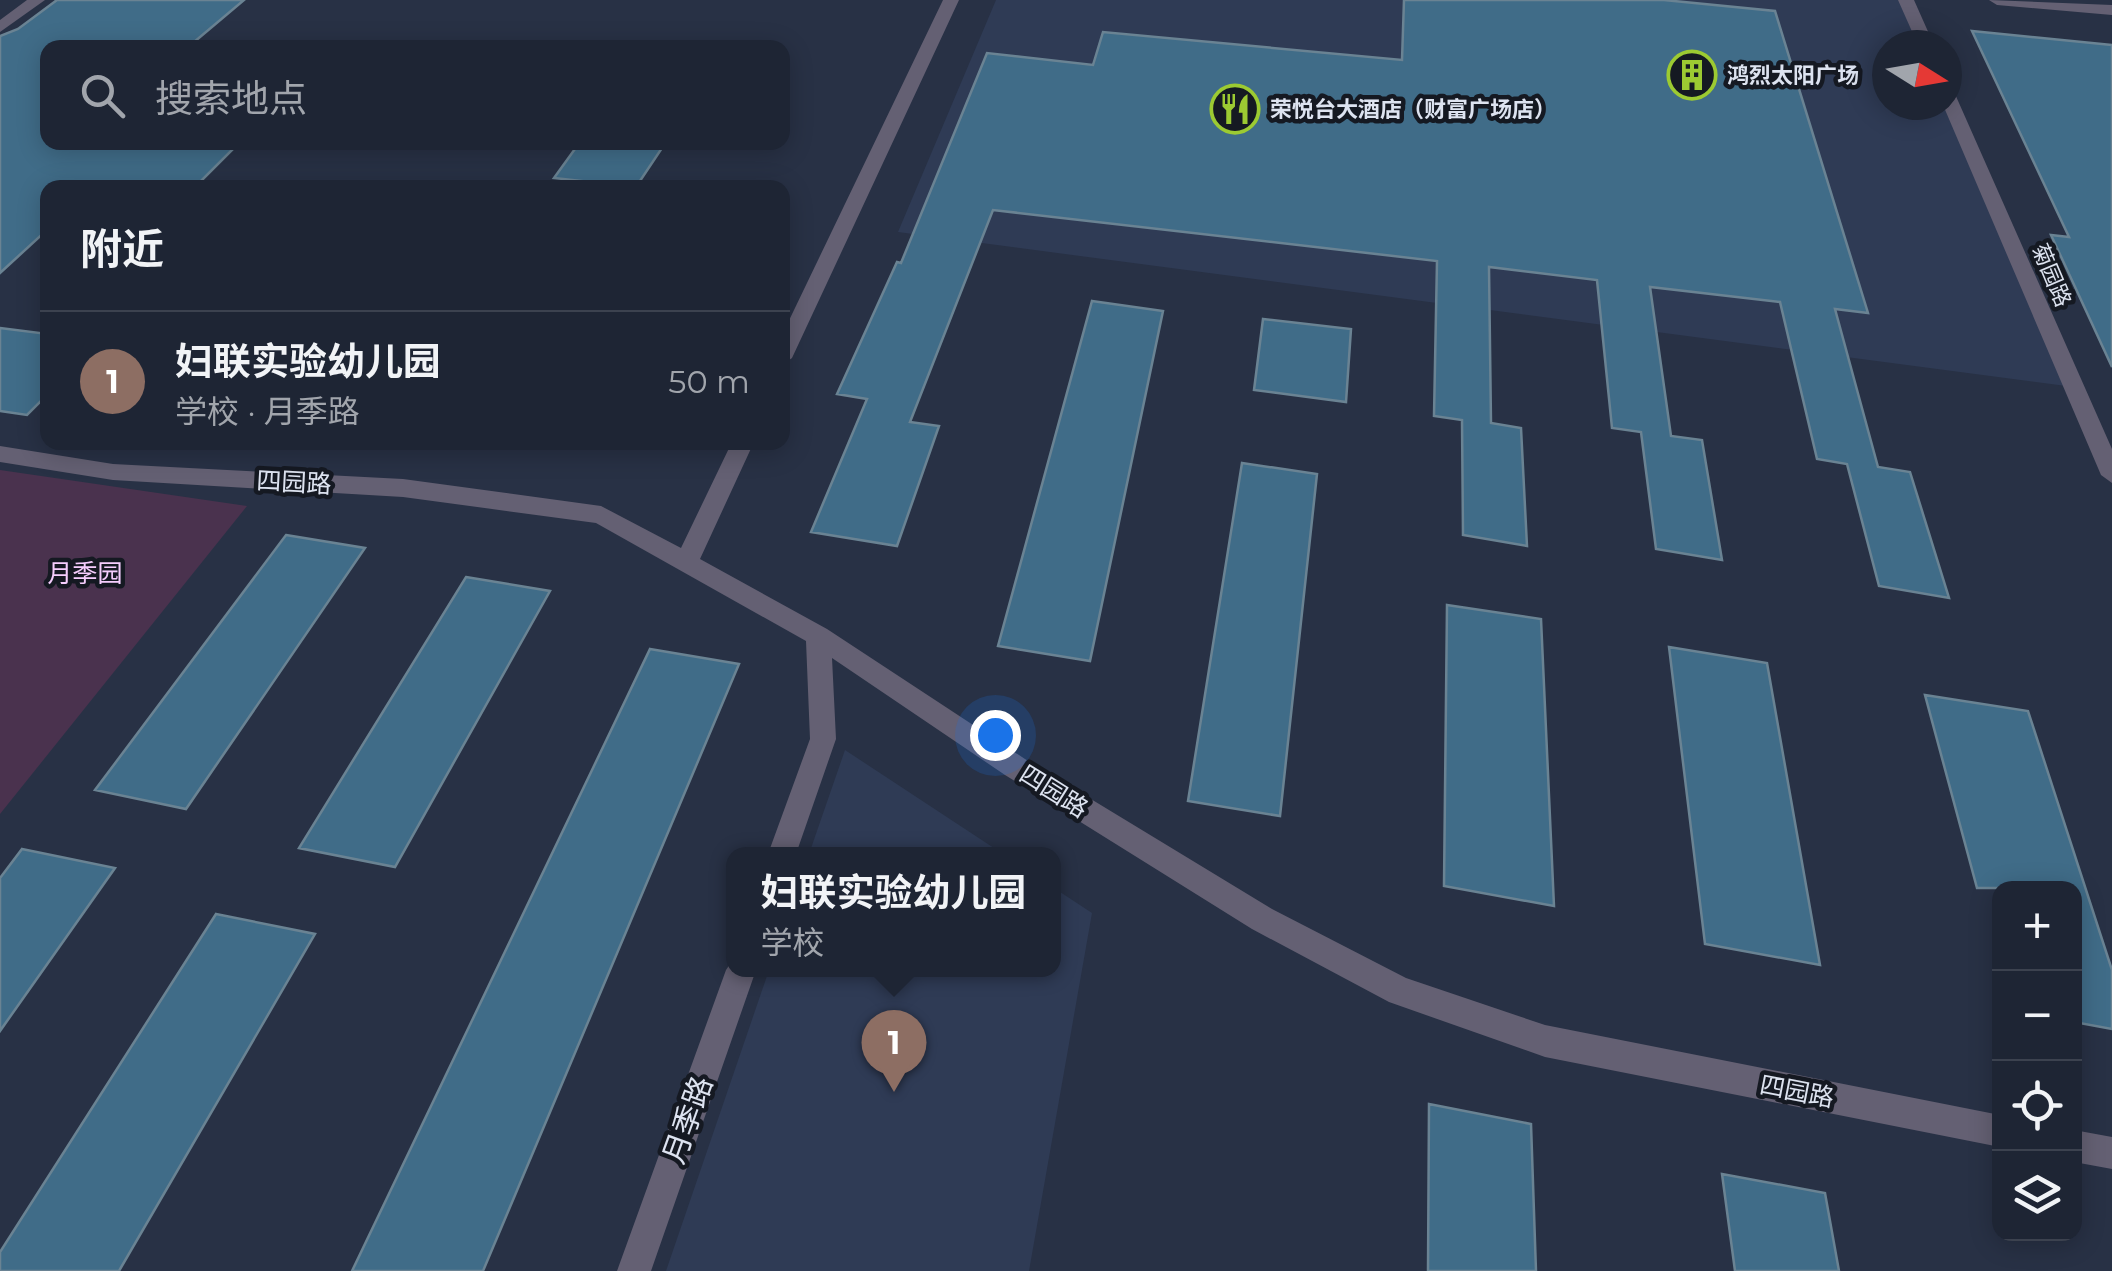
<!DOCTYPE html>
<html lang="zh">
<meta charset="utf-8">
<style>
body{margin:0;font-family:Montserrat,"Noto Sans SC",sans-serif;background:#2b3140;color:#f1f3f6}
.controls{position:absolute;right:30px;bottom:30px;display:grid;overflow:hidden;border-radius:20px;box-shadow:0 5px 25px #0003}
.controls button{width:90px;height:90px;display:grid;place-items:center;padding:0;border:0;border-bottom:2px solid #3c424f;background:#1e2534;color:#f1f3f6;font:50px sans-serif}
.compass{position:absolute;left:1872px;top:30px;width:90px;height:90px;border-radius:50%;background:#1e2534;box-shadow:0 5px 25px #0003;rotate:101deg}
.you{position:absolute;left:995px;top:735px;width:35px;height:35px;margin:-25px;border:8px solid #fff;border-radius:50%;background:#1a73e8;box-shadow:0 0 0 15px #1a73e833}
.badge{display:grid;place-items:center;width:65px;height:65px;border-radius:50%;background:#8bbbb9;color:#fff;font-size:32px;font-weight:700}
.pin{position:absolute;translate:-50% -82px;filter:drop-shadow(0 2px 5px #0008)}
.pin::after{content:'';position:absolute;top:52px;width:35px;height:30px;background:inherit;clip-path:polygon(0 0,100% 0,50% 100%)}
.popup{position:absolute;left:726px;top:847px;width:335px;height:130px;box-sizing:border-box;display:grid;place-content:center;border-radius:20px;background:#1e2534;filter:drop-shadow(0 2px 8px #0005);font-size:32px;white-space:nowrap;color:#a1a5ac}
.popup b{font-size:38px;color:#f1f3f6}
.popup::after{content:'';position:absolute;left:50%;top:100%;margin-left:-20px;border:20px solid transparent;border-top-color:#1e2534}
.list{margin:0;padding:0;list-style:none}
h2{display:flex;justify-content:space-between;align-items:center;height:130px;margin:0;padding:0 40px;font-size:42px}
h2 small{font-size:32px;font-weight:400;color:#a1a5ac}
.list li{display:grid;grid-template-columns:65px 1fr auto;gap:30px;align-items:center;box-sizing:border-box;height:140px;padding:0 40px;border-top:2px solid #3c424f}
.list b{display:block;font-size:38px;white-space:nowrap}
.list p{margin:0;font-size:32px;white-space:nowrap;color:#a1a5ac}
.list em{font-size:32px;font-style:normal;color:#a1a5ac}
.icon{flex:none;width:55px;height:55px;fill:none;stroke:currentColor;stroke-width:2;stroke-linecap:round;stroke-linejoin:round}
.map{position:relative;flex:none;width:2112px;height:1271px;overflow:hidden}
.search{position:absolute;background:#1e2534;box-shadow:0 5px 25px #0003;left:40px;top:40px;width:750px;height:110px;display:flex;align-items:center;gap:25px;box-sizing:border-box;padding:0 35px;border-radius:20px;color:#a1a5ac;font-size:38px}
.panel{position:absolute;background:#1e2534;box-shadow:0 5px 25px #0003;left:40px;top:180px;width:750px;height:270px;border-radius:20px}
.map>svg:first-child{display:block}
</style>
<div class="map">
<svg width="2112" height="1271" viewBox="0 0 2112 1271">
<rect width="100%" height="100%" fill="#283145"/>
<path fill="#2f3b55" d="M 996,0 L 1906,0 L 1926,45 L 1887,45 L 1887,105 L 1947,105 L 2074,387 L 898,232 Z
M 845,750 L 1003,854 L 809,854 Z
M 1054,888 L 1092,913 L 1029,1271 L 666,1271 L 769,970 L 1054,970 Z"/>
<path fill="#4a324e" d="M 0,470 L 247,506 L 0,814 Z"/>
<path fill="#406c88" stroke="#6a8393" stroke-width="2.5" d="M 57,0 L 244,0 L 187,48 L 48,48 L 48,142 L 240,142 L 194,188 L 48,188 L 48,229 L 0,273 L 0,36 L 18,29 Z
M 1404,0 L 1664,0 L 1775,11 L 1868,313 L 1835,309 L 1878,467 L 1910,472 L 1949,598 L 1879,586 L 1847,464 L 1817,459 L 1780,302 L 1650,287 L 1671,436 L 1702,440 L 1722,560 L 1656,549 L 1641,432 L 1612,428 L 1597,280 L 1489,267 L 1491,423 L 1521,428 L 1527,546 L 1463,535 L 1462,420 L 1434,416 L 1437,261 L 993,210 L 910,422 L 939,426 L 897,546 L 811,532 L 867,399 L 837,394 L 897,262 L 901,263 L 987,53 L 1093,65 L 1103,32 L 1402,60 Z
M 1972,31 L 2112,45 L 2112,367 L 2051,235 L 2069,237 Z
M 580,142 L 666,142 L 636,187 L 554,178 Z
M 1092,301 L 1163,311 L 1090,661 L 998,646 Z
M 1263,319 L 1351,329 L 1346,402 L 1254,390 Z
M 0,328 L 48,334 L 48,394 L 27,415 L 0,411 Z
M 1242,463 L 1317,474 L 1280,816 L 1188,801 Z
M 286,535 L 365,548 L 186,809 L 95,790 Z
M 466,577 L 550,591 L 395,867 L 299,848 Z
M 1447,605 L 1541,619 L 1554,906 L 1444,886 Z
M 1669,647 L 1767,663 L 1820,965 L 1705,944 Z
M 650,649 L 739,664 L 483,1271 L 352,1271 Z
M 1925,695 L 2028,711 L 2112,970 L 2112,1029 L 2074,1022 L 2074,888 L 1977,888 Z
M 22,849 L 115,868 L 0,1031 L 0,878 Z
M 216,914 L 315,934 L 119,1271 L 0,1271 L 0,1252 Z
M 1429,1104 L 1531,1124 L 1536,1271 L 1428,1271 Z
M 1722,1174 L 1825,1193 L 1839,1271 L 1735,1271 Z"/>
<g fill="none" stroke-linecap="round" stroke-linejoin="round">
<path fill="#646073" fill-rule="evenodd" d="M 943,0 L 959,0 L 792,358 L 782,365 L 782,335 Z
M 732,442 L 754,442 L 700,559 L 827,629 L 1025,759 L 1272,909 L 1406,978 L 1545,1025 L 2000,1115 L 2000,1147 L 1545,1057 L 1389,1002 L 1252,929 L 1005,775 L 832,658 L 836,739 L 796,854 L 768,854 L 810,739 L 806,641 L 596,523 L 403,497 L 113,480 L 0,462 L 0,446 L 113,464 L 403,479 L 601,506 L 681,548 Z
M 734,958 L 734,970 L 756,970 L 651,1271 L 617,1271 L 726,970 Z
M 2074,1130 L 2112,1137 L 2112,1169 L 2074,1162 Z"/>
<path fill="#646073" fill-rule="evenodd" d="M 27,0 L 45,0 L 0,32 L 0,20 Z
M 1898,0 L 1914,0 L 1934,45 L 1918,45 Z
M 1989,0 L 2112,5 L 2112,15 L 1997,5 Z
M 1947,89 L 1955,94 L 2112,449 L 2112,483 L 2101,475 L 1943,105 L 1947,105 Z"/>
</g>
<defs>
<g id="building-ring" transform="scale(2.5)"><circle r="9.5" fill="#151922" stroke="#9cca32" stroke-width="1.5"/><path d="M-4-6H4V6H1V3H-1V6H-4ZM-2.5-4.3h1.7v1.8h-1.7ZM.8-4.3h1.7v1.8H.8ZM-2.5-1h1.7V.8h-1.7ZM.8-1h1.7V.8H.8Z" fill="#9cca32"/></g>
<g id="restaurant-ring" transform="scale(2.5)"><circle r="9.5" fill="#151922" stroke="#9cca32" stroke-width="1.5"/><path d="M-5-6h1v4h1v-4h1v4h1v-4h1v5L-1.5 .5V6h-2V.5L-5-1ZM5-6V6H3V1.5H1.5Q1.5-4 5-6Z" fill="#9cca32"/></g>
</defs>
<g fill-rule="evenodd">
<use href="#building-ring" x="1692" y="75"/>
<use href="#restaurant-ring" x="1235" y="109"/>
</g>
<g text-anchor="middle" stroke-width="9" stroke-linejoin="round" paint-order="stroke">
<g font-size="22" font-weight="bold" fill="#dde3f0" stroke="#151922" text-anchor="start">
<text x="1727" y="83">鸿烈太阳广场</text>
<text x="1270" y="117">荣悦台大酒店（财富广场店）</text>
</g>
<g font-size="22" fill="#dde3f0" stroke="#151922">
<text transform="translate(2052 275) rotate(67)" y="8">菊园路</text>
</g>
<g font-size="25" fill="#dde3f0" stroke="#151922">
<text transform="translate(294 482) rotate(3)" y="9">四园路</text>
<text transform="translate(1054 791) rotate(32)" y="9">四园路</text>
<text transform="translate(1797 1091) rotate(11)" y="9">四园路</text>
</g>
<g font-size="25" fill="#f5cdfd" stroke="#151922">
<text x="85" y="582">月季园</text>
</g>
<g font-size="30" fill="#dde3f0" stroke="#151922">
<text transform="translate(688 1120) rotate(-70)" y="10">月季路</text>
</g>
</g>
</svg>
<div class="controls">
<button>+</button>
<button>−</button>
<button><svg class="icon" aria-label="locate" viewBox="0 0 24 24"><circle cx="12" cy="12" r="6"/><path d="M12 2v4M12 18v4M2 12h4M18 12h4"/></svg></button>
<button><svg class="icon" aria-label="layers" viewBox="0 0 24 24"><path d="M12 4l9 5-9 5-9-5zM3 14l9 5 9-5"/></svg></button>
</div>
<svg class="compass" viewBox="-18 -18 36 36"><path d="M0-13l5 13h-10z" fill="#e53935"/><path d="M0 13l5-13h-10z" fill="#a1a5ac"/></svg>
<div class="you"></div>
<div class="pin badge" style="left:894px;top:1092px;background:#8d6e63">1</div>
<div class="popup"><b>妇联实验幼儿园</b>学校</div>
<div class="search"><svg class="icon" aria-label="search" viewBox="0 0 24 24"><circle cx="10" cy="10" r="6"/><path d="M15 15l6 6"/></svg>搜索地点</div>
<section class="panel">
<h2>附近<small></small></h2>
<ul class="list">
<li><span class="badge" style="background:#8d6e63">1</span><div><b>妇联实验幼儿园</b><p>学校 · 月季路</p></div><em>50 m</em></li>
</ul>
</section>
</div>
